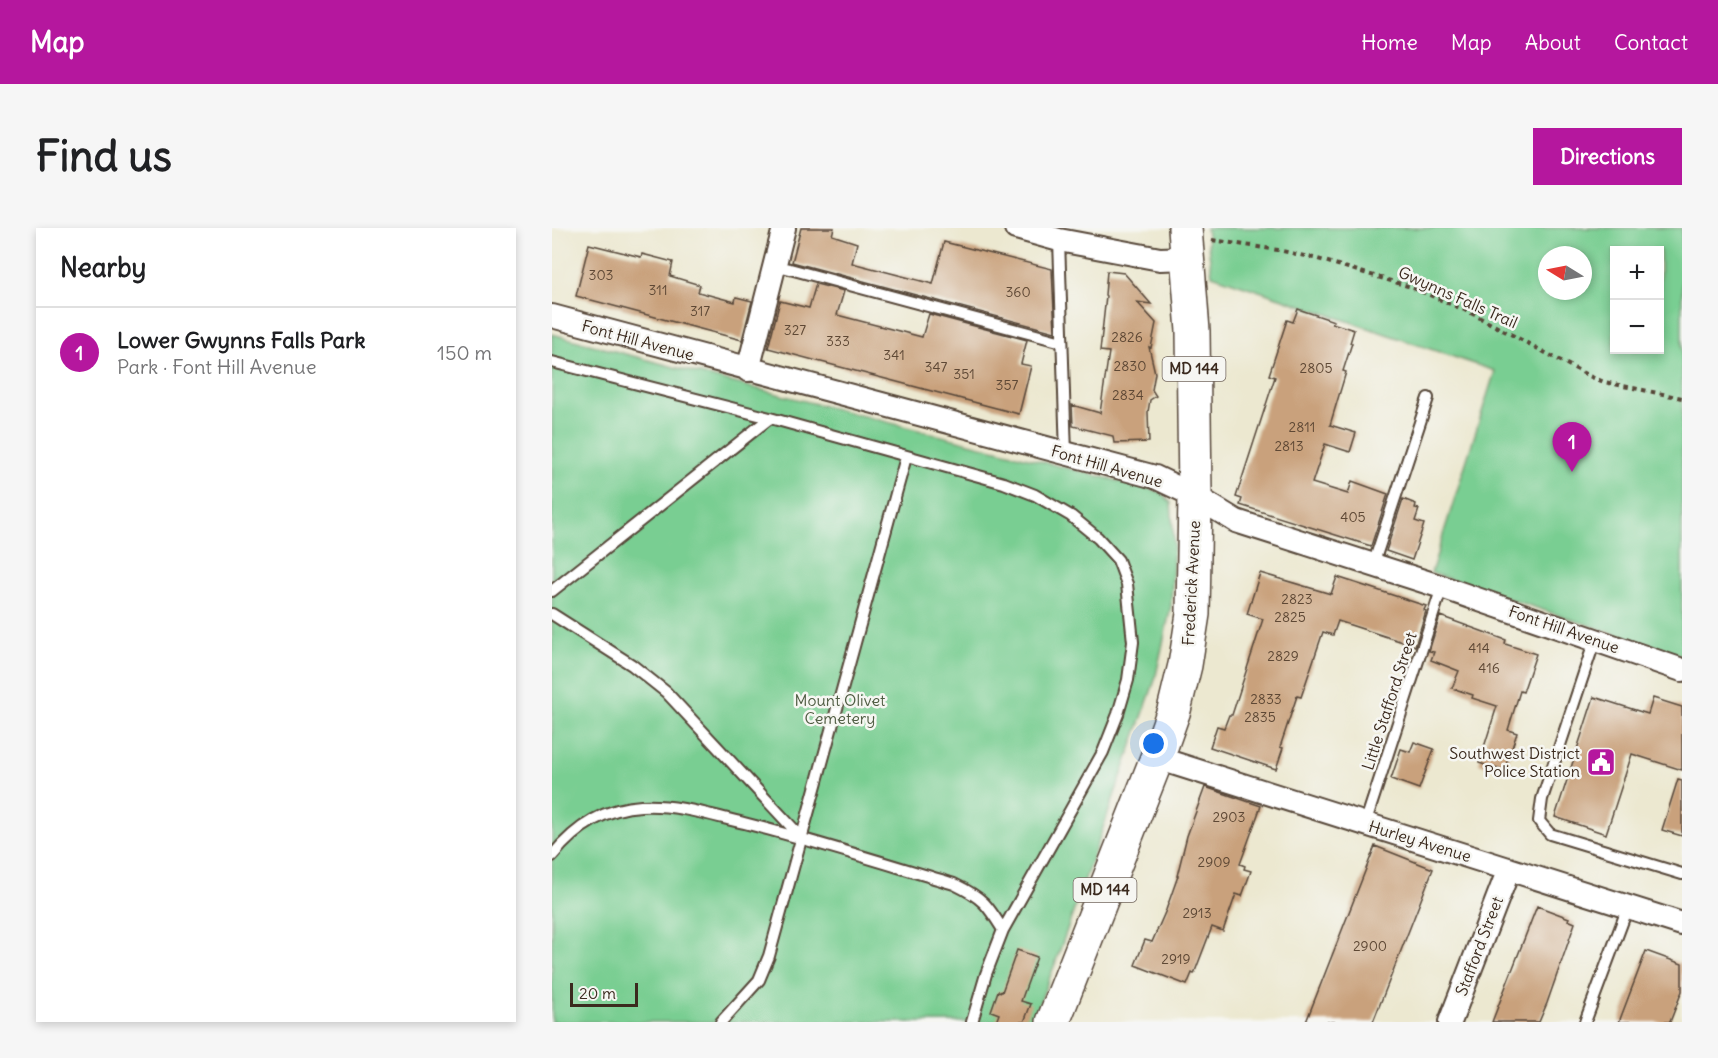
<!DOCTYPE html>
<meta charset="utf-8">
<style>
body{margin:0;font-family:Delius,sans-serif;background:#f6f6f6;color:#202124}
.controls{position:absolute;right:18px;top:18px;display:grid;overflow:hidden;border-radius:0px;box-shadow:0 3px 9px #0003}
.controls button{width:54px;height:54px;display:grid;place-items:center;padding:0;border:0;border-bottom:2px solid #e0e0e0;background:#fff;color:#202124;font:30px sans-serif}
.compass{position:absolute;left:986px;top:18px;width:54px;height:54px;border-radius:50%;background:#fff;box-shadow:0 3px 9px #0003;rotate:280deg}
.scale{position:absolute;left:18px;bottom:15px;width:68px;box-sizing:border-box;padding-left:6px;border:3px solid #3b2a1e;border-top:0;font-size:16px;line-height:21px;white-space:nowrap;color:#3b2a1e;-webkit-text-stroke:4px #f6f6f2;paint-order:stroke}
.you{position:absolute;left:602px;top:516px;width:21px;height:21px;margin:-15px;border:4px solid #fff;border-radius:50%;background:#1a73e8;box-shadow:0 0 0 9px #1a73e833}
.badge{display:grid;place-items:center;width:39px;height:39px;border-radius:50%;background:#b5179e;color:#fff;font-size:20px;font-weight:700}
.pin{position:absolute;translate:-50% -50px;filter:drop-shadow(0 2px 3px #0008)}
.pin::after{content:'';position:absolute;top:32px;width:21px;height:18px;background:inherit;clip-path:polygon(0 0,100% 0,50% 100%)}
.list{margin:0;padding:0;list-style:none}
h2{display:flex;justify-content:space-between;align-items:center;height:78px;margin:0;padding:0 24px;font-size:26px}
h2 small{font-size:20px;font-weight:400;color:#757577}
.list li{display:grid;grid-template-columns:39px 1fr auto;gap:18px;align-items:center;box-sizing:border-box;height:90px;padding:0 24px;border-top:2px solid #e0e0e0}
.list b{display:block;font-size:22px;white-space:nowrap}
.list p{margin:0;font-size:20px;white-space:nowrap;color:#757577}
.list em{font-size:20px;font-style:normal;color:#757577}
.map{position:relative;flex:none;width:1130px;height:794px;overflow:hidden;border-radius:0px}
header{display:flex;align-items:center;gap:36px;box-sizing:border-box;height:84px;padding:0 30px;background:#b5179e;color:#fff}
header strong{font-size:28px}
nav{display:flex;gap:33px;margin-inline-start:auto;font-size:21px}
.intro{display:flex;align-items:center;justify-content:space-between;box-sizing:border-box;height:144px;padding:0 36px}
h1{margin:0;font-size:42px}
.button{padding:15px 27px;border-radius:0px;background:#b5179e;color:#fff;font-size:21px;font-weight:700}
main{display:flex;gap:36px;padding:0 36px}
aside{flex:1;background:#fff;border-radius:0px;box-shadow:0 3px 9px #0003}
.map>svg:first-child{display:block}
</style>
<header>
<strong>Map</strong>
<nav><a>Home</a><a>Map</a><a>About</a><a>Contact</a></nav>
</header>
<div class="intro"><h1>Find us</h1><a class="button">Directions</a></div>
<main>
<aside>
<h2>Nearby<small></small></h2>
<ul class="list">
<li><span class="badge">1</span><div><b>Lower Gwynns Falls Park</b><p>Park · Font Hill Avenue</p></div><em>150 m</em></li>
</ul>
</aside>
<div class="map">
<svg width="1130" height="794" viewBox="0 0 1130 794">
<rect width="100%" height="100%" fill="#f6f6f2"/>
<filter id="ink" filterUnits="userSpaceOnUse"><feTurbulence type="fractalNoise" baseFrequency=".0167" numOctaves="2"/><feDisplacementMap in="SourceGraphic" scale="12" xChannelSelector="R" yChannelSelector="G"/><feConvolveMatrix kernelMatrix="1 2 1 2 8 2 1 2 1" color-interpolation-filters="sRGB"/></filter>
<filter id="wash" filterUnits="userSpaceOnUse"><feTurbulence type="fractalNoise" baseFrequency=".008" numOctaves="4" result="noise"/><feDisplacementMap in="SourceGraphic" scale="24" xChannelSelector="R" yChannelSelector="G"/><feGaussianBlur stdDeviation="1.35" result="paint"/><feColorMatrix in="noise" values="0 0 0 0 0 0 0 0 0 0 0 0 0 0 0 0 0 1.4 0 .05"/><feComposite in="paint" operator="in"/></filter>
<g filter="url(#wash)">
<rect width="100%" height="100%" fill="#ece8d0"/>
<path fill="#79ce92" stroke="#5a7c58" stroke-width="1.5" fill-rule="evenodd" d="M 654,0 L 1130,0 L 1130,428 L 879,345 L 943,143 L 660,47 ZM 1062,22 L 1108,22 L 1108,122 L 1062,122 ZM 995,27 L 1031,27 L 1031,63 L 995,63 Z
M 0,106 L 159,149 L 609,264 L 619,275 L 622,314 L 619,378 L 603,452 L 503,736 L 480,794 L 0,794 Z"/>
<g id="blocks">
<path fill="#c9a17b" d="M 249,0 L 282,0 L 280,7 L 305,15 L 300,35 L 381,56 L 392,14 L 500,41 L 503,104 L 240,34 Z
M 37,16 L 89,29 L 90,26 L 121,34 L 118,48 L 148,57 L 146,64 L 183,74 L 184,69 L 200,73 L 190,112 L 24,68 Z
M 555,43 L 572,45 L 599,76 L 585,74 L 604,95 L 599,120 L 597,119 L 603,145 L 600,162 L 604,168 L 598,172 L 596,184 L 597,214 L 562,215 L 561,208 L 521,198 L 520,177 L 548,185 L 557,124 L 548,123 L 554,68 L 553,67 Z
M 264,56 L 292,63 L 285,87 L 370,109 L 377,86 L 475,112 L 469,136 L 479,138 L 467,186 L 216,120 L 228,73 L 257,80 Z
M 746,81 L 782,93 L 780,95 L 802,102 L 798,115 L 800,115 L 791,143 L 794,144 L 778,197 L 804,205 L 798,224 L 773,216 L 760,255 L 796,266 L 800,253 L 836,266 L 819,318 L 688,277 L 690,271 L 684,269 L 723,149 L 717,147 L 735,92 L 741,94 Z
M 851,271 L 864,276 L 863,280 L 867,281 L 863,293 L 872,296 L 860,332 L 834,323 Z
M 708,345 L 779,366 L 785,349 L 874,378 L 872,382 L 874,383 L 863,418 L 786,393 L 781,407 L 771,404 L 749,469 L 745,468 L 728,519 L 731,520 L 724,541 L 658,519 L 665,498 L 672,500 L 677,487 L 680,487 L 711,391 L 695,386 Z
M 888,388 L 954,412 L 953,416 L 984,426 L 971,464 L 968,463 L 956,502 L 965,505 L 952,543 L 927,535 L 945,478 L 920,470 L 921,467 L 900,460 L 907,443 L 879,432 L 882,424 L 877,423 Z
M 1042,469 L 1096,486 L 1101,470 L 1130,479 L 1130,542 L 1080,526 L 1054,606 L 1003,589 Z
M 862,514 L 882,521 L 867,561 L 839,551 L 849,521 L 858,524 Z
M 1126,551 L 1130,552 L 1130,608 L 1110,602 Z
M 653,559 L 709,578 L 688,636 L 693,638 L 692,641 L 699,643 L 690,668 L 684,666 L 671,703 L 660,699 L 642,746 L 640,745 L 635,757 L 583,737 L 593,712 L 600,714 L 614,682 L 626,648 L 625,648 L 635,608 Z
M 823,618 L 881,641 L 821,794 L 754,794 Z
M 985,678 L 1017,690 L 1016,692 L 1023,695 L 995,775 L 987,794 L 940,794 Z
M 465,722 L 485,729 L 469,773 L 479,776 L 472,794 L 444,794 L 447,786 L 439,783 L 446,763 L 450,764 Z
M 1094,723 L 1130,736 L 1130,763 L 1118,794 L 1067,794 Z"/>
</g>
</g>
<g filter="url(#ink)">
<use href="#blocks" fill-opacity="0" stroke="#564639" stroke-width="1.5"/>
<g fill="none" stroke-linecap="round" stroke-linejoin="round">
<g stroke="#564639" stroke-width="14">
<path id="lane" d="M 507,12 L 514,226
M 223,37 L 510,114
M 0,134 L 218,190 L 452,255 L 483,267 L 519,288 L 546,310 L 566,332 L 575,356 L 581,414 L 576,452 L 566,486 L 551,524 L 451,702 L 434,746 L 420,794
M 821,337 L 876,170
M 0,363 L 218,190
M 0,386 L 80,437 L 114,464 L 250,610
M 1043,412 L 990,571 L 987,593 L 998,606 L 1130,646
M 813,596 L 890,359
M 0,628 C 22,601 52,580 89,578 C 124,576 158,587 192,595 C 263,613 332,635 402,656 C 431,670 435,676 451,702
M 169,794 L 207,752 L 217,728 L 354,229
M 1033,794 L 1076,679"/>
</g>
<g stroke="#564639" stroke-width="26">
<path id="street" d="M 464,0 L 507,12 L 608,31 L 636,30
M 0,88 L 603,249 L 643,268 L 684,293 L 890,359 L 1130,442
M 196,142 L 232,0
M 605,530 L 1130,696
M 898,794 L 957,641"/>
</g>
<g stroke="#564639" stroke-width="36">
<path id="primary" d="M 501,794 L 605,530 L 622,482 L 633,437 L 641,386 L 643,268 L 641,103 L 633,0"/>
</g>
<path stroke="#564639" stroke-width="4" stroke-dasharray="4.5 4.5" stroke-linecap="butt" d="M 660,12 L 726,22 L 766,31 L 859,59 L 917,84 L 1037,148 L 1052,154 L 1130,170"/>
<use href="#lane" stroke="#fff" stroke-width="10"/>
<use href="#street" stroke="#fff" stroke-width="22"/>
<use href="#primary" stroke="#fff" stroke-width="33"/>
</g>
</g>
<defs>
<g id="civic-square" transform="scale(1.5)"><rect x="-9" y="-9" width="18" height="18" rx="4" fill="#b5179e" stroke="#f6f6f2"/><path d="M-.6-6.5H3V-4.5H.6V-3L4-1V1h2V6H-6V1h2V-1L-.6-3ZM-1.2 2.5V6h2.4V2.5Z" fill="#fff"/></g>
</defs>
<g fill-rule="evenodd">
<use href="#civic-square" x="1049" y="534"/>
</g>
<g text-anchor="middle" stroke-width="5" stroke-linejoin="round" paint-order="stroke">
<g font-size="14" fill="#5e4835">
<text x="49" y="52">303</text>
<text x="106" y="67">311</text>
<text x="466" y="69">360</text>
<text x="148" y="88">317</text>
<text x="243" y="107">327</text>
<text x="575" y="114">2826</text>
<text x="286" y="118">333</text>
<text x="342" y="132">341</text>
<text x="578" y="143">2830</text>
<text x="384" y="144">347</text>
<text x="764" y="145">2805</text>
<text x="412" y="151">351</text>
<text x="455" y="162">357</text>
<text x="576" y="172">2834</text>
<text x="750" y="204">2811</text>
<text x="737" y="223">2813</text>
<text x="801" y="294">405</text>
<text x="745" y="376">2823</text>
<text x="738" y="394">2825</text>
<text x="927" y="425">414</text>
<text x="731" y="433">2829</text>
<text x="937" y="445">416</text>
<text x="714" y="476">2833</text>
<text x="708" y="494">2835</text>
<text x="677" y="594">2903</text>
<text x="662" y="639">2909</text>
<text x="645" y="690">2913</text>
<text x="818" y="723">2900</text>
<text x="624" y="736">2919</text>
</g>
<g fill="#f6f6f2" stroke="#73675e" stroke-width="1.5">
<rect x="610.5" y="129" width="63" height="24" rx="4.5"/>
<rect x="521.5" y="650" width="63" height="24" rx="4.5"/>
</g>
<g font-size="15" font-weight="bold" fill="#3b2a1e">
<text x="642" y="146">MD 144</text>
<text x="553" y="667">MD 144</text>
</g>
<g font-size="16" fill="#3b2a1e" stroke="#f6f6f2">
<text transform="translate(906 69) rotate(24)" y="6">Gwynns Falls Trail</text>
<text transform="translate(86 112) rotate(15)" y="6">Font Hill Avenue</text>
<text transform="translate(555 238) rotate(16)" y="6">Font Hill Avenue</text>
<text transform="translate(639 355) rotate(-87)" y="6">Frederick Avenue</text>
<text transform="translate(1012 401) rotate(19)" y="6">Font Hill Avenue</text>
<text transform="translate(837 473) rotate(-72)" y="6">Little Stafford Street</text>
<text transform="translate(868 613) rotate(17)" y="6">Hurley Avenue</text>
<text transform="translate(927 718) rotate(-69)" y="6">Stafford Street</text>
</g>
<g font-size="16" fill="#4e5b41" stroke="#f6f6f2">
<text x="288" y="478">Mount Olivet<tspan x="288" dy="18">Cemetery</tspan></text>
</g>
<g font-size="16" fill="#3b2a1e" stroke="#f6f6f2" text-anchor="end">
<text x="1028" y="531">Southwest District<tspan x="1028" dy="18">Police Station</tspan></text>
</g>
</g>
</svg>
<div class="controls">
<button>+</button>
<button>−</button>
</div>
<svg class="compass" viewBox="-18 -18 36 36"><path d="M0-13l5 13h-10z" fill="#e53935"/><path d="M0 13l5-13h-10z" fill="#757577"/></svg>
<div class="scale">20 m</div>
<div class="you"></div>
<div class="pin badge" style="left:1020px;top:244px">1</div>
</div>
</main>
